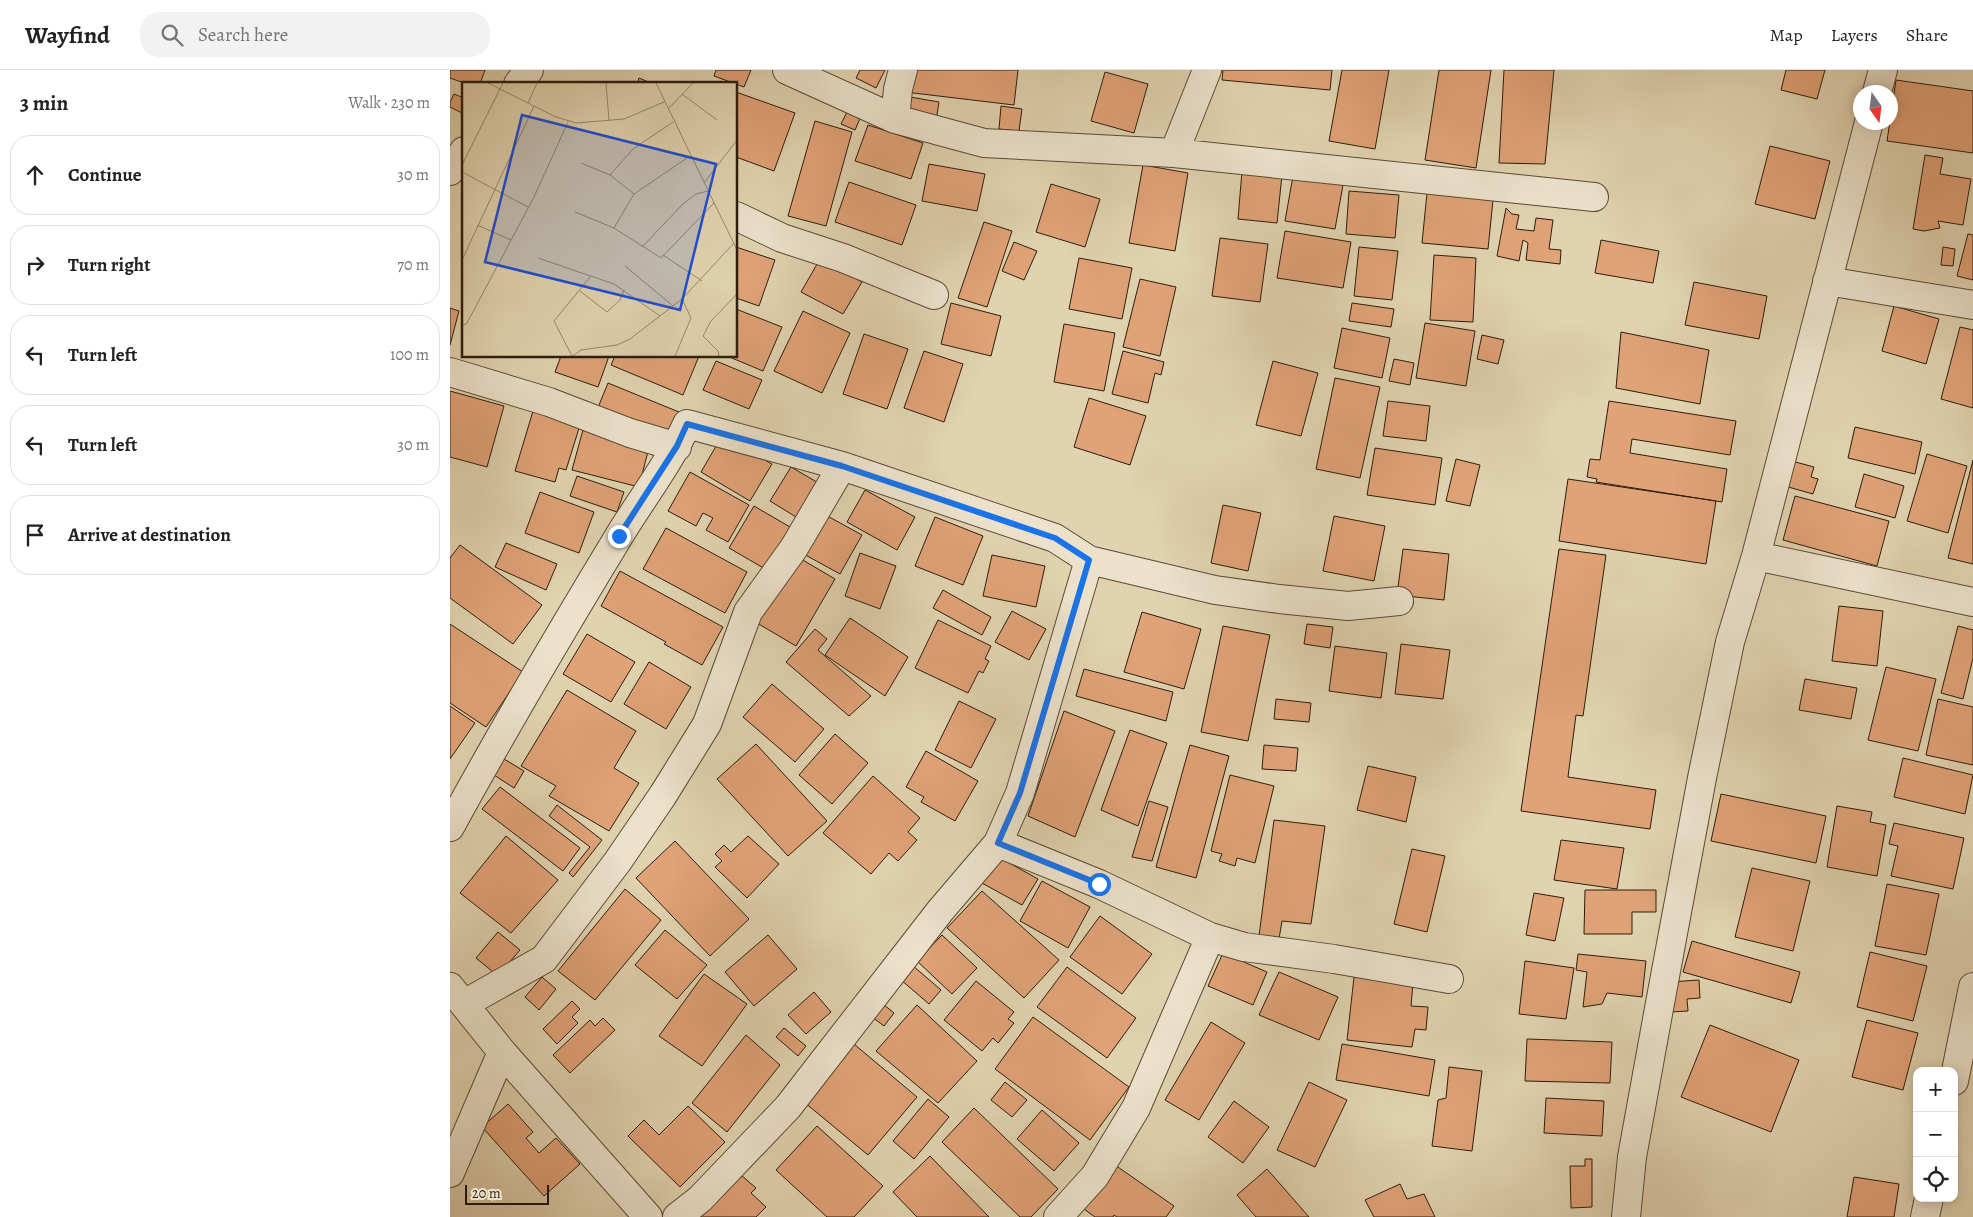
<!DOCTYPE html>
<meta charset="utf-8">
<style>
body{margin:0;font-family:Alegreya,serif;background:#f2f2f2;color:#202124}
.controls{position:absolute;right:15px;bottom:15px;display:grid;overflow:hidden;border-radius:10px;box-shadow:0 2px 12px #0003}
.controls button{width:45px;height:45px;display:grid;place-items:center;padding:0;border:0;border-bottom:1px solid #e0e0e0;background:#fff;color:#202124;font:25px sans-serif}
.compass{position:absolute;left:1403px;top:15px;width:45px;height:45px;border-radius:50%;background:#fff;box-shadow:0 2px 12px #0003;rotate:166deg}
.scale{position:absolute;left:15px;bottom:12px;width:84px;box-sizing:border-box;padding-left:5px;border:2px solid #2c1d0c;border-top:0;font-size:14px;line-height:18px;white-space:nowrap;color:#2c1d0c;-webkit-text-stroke:4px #ece2cc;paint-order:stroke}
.stop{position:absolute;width:15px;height:15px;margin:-11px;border:4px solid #1a73e8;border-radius:50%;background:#fff}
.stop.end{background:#1a73e8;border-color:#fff;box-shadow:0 1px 5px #0008}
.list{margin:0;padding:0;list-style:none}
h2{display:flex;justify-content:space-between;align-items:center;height:65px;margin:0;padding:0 20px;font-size:21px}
h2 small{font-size:16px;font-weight:400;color:#757577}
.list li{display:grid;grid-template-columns:32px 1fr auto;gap:15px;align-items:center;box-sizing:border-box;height:80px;margin:0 10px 10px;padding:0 10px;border:1px solid #e0e0e0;border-radius:20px}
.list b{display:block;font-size:19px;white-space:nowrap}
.list em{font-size:16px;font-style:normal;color:#757577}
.icon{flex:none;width:28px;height:28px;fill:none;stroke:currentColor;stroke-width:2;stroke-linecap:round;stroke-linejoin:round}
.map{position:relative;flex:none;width:1523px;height:1147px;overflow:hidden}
header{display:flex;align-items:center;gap:30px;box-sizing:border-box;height:70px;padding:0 25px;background:#fff;border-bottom:1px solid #e0e0e0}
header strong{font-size:24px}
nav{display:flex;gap:28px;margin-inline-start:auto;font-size:18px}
.search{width:350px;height:45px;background:#f2f2f2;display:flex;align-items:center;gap:12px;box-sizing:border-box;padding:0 18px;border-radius:20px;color:#757577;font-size:19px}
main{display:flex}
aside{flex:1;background:#fff}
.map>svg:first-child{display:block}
</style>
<header>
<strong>Wayfind</strong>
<div class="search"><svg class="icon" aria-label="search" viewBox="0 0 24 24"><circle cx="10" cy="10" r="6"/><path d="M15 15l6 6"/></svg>Search here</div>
<nav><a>Map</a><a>Layers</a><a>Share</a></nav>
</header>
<main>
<aside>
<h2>3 min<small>Walk · 230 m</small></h2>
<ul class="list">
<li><svg class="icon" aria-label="ahead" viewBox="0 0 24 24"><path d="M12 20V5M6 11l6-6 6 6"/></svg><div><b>Continue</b></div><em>30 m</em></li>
<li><svg class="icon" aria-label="right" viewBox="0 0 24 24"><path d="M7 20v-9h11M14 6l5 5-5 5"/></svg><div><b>Turn right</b></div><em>70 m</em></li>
<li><svg class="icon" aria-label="left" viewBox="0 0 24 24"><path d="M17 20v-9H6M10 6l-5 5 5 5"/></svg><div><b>Turn left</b></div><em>100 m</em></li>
<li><svg class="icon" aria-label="left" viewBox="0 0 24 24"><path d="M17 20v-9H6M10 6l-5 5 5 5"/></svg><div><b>Turn left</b></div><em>30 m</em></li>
<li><svg class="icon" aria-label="arrive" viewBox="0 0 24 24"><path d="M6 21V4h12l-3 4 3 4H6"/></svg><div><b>Arrive at destination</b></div></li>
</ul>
</aside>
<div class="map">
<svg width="1523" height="1147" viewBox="0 0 1523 1147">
<rect width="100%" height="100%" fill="#e1d3b0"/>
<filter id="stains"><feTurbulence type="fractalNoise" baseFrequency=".004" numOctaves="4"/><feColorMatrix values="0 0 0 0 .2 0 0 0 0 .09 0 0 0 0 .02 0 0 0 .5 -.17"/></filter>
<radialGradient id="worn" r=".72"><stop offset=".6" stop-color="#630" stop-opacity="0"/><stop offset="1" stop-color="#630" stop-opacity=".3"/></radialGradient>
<path fill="#e0a277" stroke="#2c1d0c" d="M 0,0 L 35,0 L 30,14 L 17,14 L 0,8 Z
M 266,0 L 301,0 L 294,17 L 264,6 Z
M 410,0 L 435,0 L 426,18 L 406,8 Z
M 457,0 L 568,0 L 564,35 L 455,22 Z
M 773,0 L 882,0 L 880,20 L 772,10 Z
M 892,0 L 939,0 L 925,79 L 879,71 Z
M 989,0 L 1041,0 L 1026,98 L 975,90 Z
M 1054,0 L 1104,0 L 1095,94 L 1049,93 Z
M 1336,0 L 1375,0 L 1367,29 L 1331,20 Z
M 655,2 L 698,14 L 684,63 L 641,51 Z
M 189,8 L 203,14 L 187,14 Z
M 1446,10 L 1523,21 L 1523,83 L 1437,71 Z
M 286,22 L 345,43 L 324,101 L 286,87 Z
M 4,24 L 14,28 L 14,44 L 0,37 L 0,32 Z
M 460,27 L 489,32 L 486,51 L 457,46 Z
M 551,36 L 572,39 L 569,61 L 549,59 Z
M 398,40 L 411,46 L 405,60 L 391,54 Z
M 365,51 L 402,62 L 376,156 L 338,146 Z
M 418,55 L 473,73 L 461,109 L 405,91 Z
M 1320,76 L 1380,91 L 1365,149 L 1305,134 Z
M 1475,85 L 1493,88 L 1490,104 L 1521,109 L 1513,155 L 1488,151 L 1490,158 L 1474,161 L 1463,159 Z
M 479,94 L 535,104 L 527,141 L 472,131 Z
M 693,95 L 738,103 L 725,181 L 679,173 Z
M 792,101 L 832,105 L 827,153 L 788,149 Z
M 843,106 L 893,115 L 885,159 L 835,151 Z
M 399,112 L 466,135 L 452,175 L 385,152 Z
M 601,114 L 650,129 L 635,177 L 586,162 Z
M 899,121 L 949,125 L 945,168 L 896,164 Z
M 977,123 L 1043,130 L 1038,179 L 972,173 Z
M 1056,138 L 1062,144 L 1069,145 L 1066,159 L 1084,161 L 1086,148 L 1103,150 L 1099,179 L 1111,180 L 1110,194 L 1076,190 L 1078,173 L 1073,170 L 1069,191 L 1047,186 Z
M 534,152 L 562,161 L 537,237 L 508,228 Z
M 835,161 L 901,172 L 893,218 L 827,208 Z
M 1518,164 L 1523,165 L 1523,210 L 1507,206 Z
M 770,168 L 818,174 L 810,232 L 762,226 Z
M 1151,170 L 1209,181 L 1203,213 L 1145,203 Z
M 564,172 L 587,181 L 574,210 L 552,201 Z
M 286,177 L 325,190 L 309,236 L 286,228 Z
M 909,177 L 948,181 L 942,230 L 904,226 Z
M 1493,177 L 1505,179 L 1503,196 L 1491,195 Z
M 984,185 L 1026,188 L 1023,252 L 980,250 Z
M 629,188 L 682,198 L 672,249 L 619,239 Z
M 370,189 L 412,212 L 393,244 L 351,222 Z
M 690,209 L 726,217 L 710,286 L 673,277 Z
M 1244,212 L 1317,226 L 1309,269 L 1235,255 Z
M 501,233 L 551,246 L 541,286 L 491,274 Z
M 902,233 L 944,239 L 941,257 L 899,251 Z
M 1444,236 L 1489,249 L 1476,294 L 1432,281 Z
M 0,238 L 9,241 L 0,275 Z
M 286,239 L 332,257 L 313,301 L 277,286 L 286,286 Z
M 353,241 L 400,263 L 372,323 L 324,301 Z
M 975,253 L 1025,261 L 1016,316 L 966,308 Z
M 614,254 L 665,263 L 654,321 L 604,312 Z
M 1510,257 L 1523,260 L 1523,338 L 1491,329 Z
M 892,258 L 940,268 L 932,308 L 884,298 Z
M 1171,262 L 1259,280 L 1250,334 L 1166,318 Z
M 414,264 L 458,279 L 437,339 L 393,324 Z
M 1032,265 L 1054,270 L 1048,294 L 1027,289 Z
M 474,281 L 513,294 L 494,352 L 454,338 Z
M 673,281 L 714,292 L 711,305 L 705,303 L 698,333 L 662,324 Z
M 111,286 L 159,286 L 148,317 L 105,302 Z
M 165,286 L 249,286 L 233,325 L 161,295 Z
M 944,289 L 964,293 L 960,315 L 939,311 Z
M 266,291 L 312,310 L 299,339 L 253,320 Z
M 823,291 L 868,303 L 851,366 L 806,355 Z
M 885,308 L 930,317 L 910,408 L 866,399 Z
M 158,313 L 229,342 L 218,369 L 147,340 Z
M 0,321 L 54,336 L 37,397 L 0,387 Z
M 639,328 L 696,346 L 680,395 L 624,377 Z
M 938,331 L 980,336 L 976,371 L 933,366 Z
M 1159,331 L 1286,351 L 1280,385 L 1182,369 L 1180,383 L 1277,399 L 1272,432 L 1146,412 L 1147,409 L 1137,407 L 1140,389 L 1150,390 Z
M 83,341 L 130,355 L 116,400 L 109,398 L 105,412 L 65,401 Z
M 134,356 L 200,373 L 189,417 L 122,400 Z
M 1405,357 L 1472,372 L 1465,404 L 1398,388 Z
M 272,366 L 322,394 L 300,431 L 251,402 Z
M 925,378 L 992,388 L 985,435 L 917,425 Z
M 1477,384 L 1517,396 L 1498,463 L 1457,451 Z
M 1006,389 L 1030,395 L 1020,436 L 996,431 Z
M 1338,390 L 1364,397 L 1361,407 L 1368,409 L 1363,424 L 1331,415 Z
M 1523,390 L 1523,494 L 1498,488 Z
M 341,397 L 372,415 L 351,450 L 320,431 Z
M 240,402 L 299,435 L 278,472 L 256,460 L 263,448 L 253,443 L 246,456 L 218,441 Z
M 1414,404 L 1454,416 L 1445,448 L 1405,437 Z
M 127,406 L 174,422 L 167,442 L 120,426 Z
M 1118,409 L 1266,431 L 1256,494 L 1109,471 Z
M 415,420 L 465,447 L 447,480 L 397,452 Z
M 90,422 L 144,442 L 129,483 L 75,463 Z
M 1345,426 L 1439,451 L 1427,496 L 1333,470 Z
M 773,435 L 811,443 L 798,501 L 761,493 Z
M 304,436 L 347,461 L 322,503 L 279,478 Z
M 372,443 L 412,465 L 390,504 L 350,482 Z
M 884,446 L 935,456 L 924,511 L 873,501 Z
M 485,447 L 533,466 L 513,515 L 465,496 Z
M 216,458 L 297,502 L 275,543 L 193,499 Z
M 56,473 L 107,494 L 96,520 L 45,497 Z
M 10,475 L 92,535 L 63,574 L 0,528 L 0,488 Z
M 953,479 L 999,484 L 994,530 L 947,525 Z
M 1109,479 L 1156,485 L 1133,646 L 1126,645 L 1118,707 L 1206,720 L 1200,759 L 1071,741 Z
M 410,483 L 446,496 L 430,539 L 395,526 Z
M 542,485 L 595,496 L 586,537 L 533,526 Z
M 346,486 L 385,509 L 346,576 L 307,553 Z
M 170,501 L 273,557 L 252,595 L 214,574 L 216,572 L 151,536 Z
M 493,520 L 541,547 L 532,565 L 483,538 Z
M 1389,536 L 1433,541 L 1427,596 L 1382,591 Z
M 562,541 L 596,559 L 579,590 L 545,572 Z
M 692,542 L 751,559 L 734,619 L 674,602 Z
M 400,548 L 458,587 L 435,626 L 375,585 Z
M 488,550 L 541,576 L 535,589 L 539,591 L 533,603 L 529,601 L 518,623 L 465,598 Z
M 0,554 L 73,602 L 36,657 L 0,633 Z
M 857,554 L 883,557 L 880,578 L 854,574 Z
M 773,556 L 820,565 L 798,671 L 751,662 Z
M 1508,556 L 1523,560 L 1523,588 L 1513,629 L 1491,623 Z
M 365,559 L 377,569 L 368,580 L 421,626 L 399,646 L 336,592 Z
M 137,564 L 185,592 L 161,632 L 113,604 Z
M 951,574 L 1000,580 L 993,629 L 945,624 Z
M 885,576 L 937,583 L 931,628 L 879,621 Z
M 199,592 L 241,617 L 216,659 L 174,634 Z
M 1436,597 L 1486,609 L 1468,681 L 1418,670 Z
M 634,599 L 723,622 L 716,651 L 626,626 Z
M 1355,609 L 1407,618 L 1401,649 L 1349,640 Z
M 322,614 L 374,659 L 345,692 L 293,647 Z
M 117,620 L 186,661 L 164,698 L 189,713 L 159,761 L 99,726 L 106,716 L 71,696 Z
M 826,629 L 861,633 L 859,652 L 824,649 Z
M 1488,629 L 1523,637 L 1523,695 L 1476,685 Z
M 509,631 L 546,649 L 521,698 L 485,680 Z
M 0,636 L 25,653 L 0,689 Z
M 614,641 L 665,661 L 625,767 L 578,746 Z
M 680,660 L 717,673 L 688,756 L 651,740 Z
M 385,664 L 418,693 L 382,734 L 349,705 Z
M 306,674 L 377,751 L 338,786 L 267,709 Z
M 740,675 L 779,686 L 746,808 L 706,797 Z
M 814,675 L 848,678 L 846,701 L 812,699 Z
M 476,681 L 528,711 L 505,751 L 471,732 L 474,727 L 456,717 Z
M 1453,688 L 1523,705 L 1515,744 L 1444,727 Z
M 54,689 L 74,701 L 64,718 L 44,705 Z
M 918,696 L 966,707 L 956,752 L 907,740 Z
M 780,705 L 824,716 L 805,793 L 787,788 L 785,796 L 769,791 L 772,784 L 761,781 Z
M 423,706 L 470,748 L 458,762 L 467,770 L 448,791 L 439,783 L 421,804 L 373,763 Z
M 50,717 L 130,778 L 113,801 L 32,739 Z
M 1271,724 L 1376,746 L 1366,793 L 1261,771 Z
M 699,731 L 718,737 L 702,791 L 682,787 Z
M 107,735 L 152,770 L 123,807 L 119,803 L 140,777 L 99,746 Z
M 1387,736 L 1422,742 L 1420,752 L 1436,755 L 1427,806 L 1377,797 Z
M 824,750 L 875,756 L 861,854 L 832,851 L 829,869 L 809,866 Z
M 1444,753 L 1514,768 L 1503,819 L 1441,806 L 1448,776 L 1439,774 Z
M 56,766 L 108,810 L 61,863 L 10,823 Z
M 298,766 L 329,794 L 297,828 L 265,797 L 272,791 L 265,784 L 274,775 L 281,782 Z
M 1111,770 L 1174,778 L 1167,819 L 1104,810 Z
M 225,771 L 299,849 L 260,886 L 186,808 Z
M 962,779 L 995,786 L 977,862 L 944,854 Z
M 545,785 L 588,809 L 572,835 L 530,812 Z
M 1302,798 L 1360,811 L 1343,881 L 1285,867 Z
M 592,811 L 640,837 L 618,878 L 570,851 Z
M 1437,814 L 1489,824 L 1476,885 L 1425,876 Z
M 175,819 L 211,850 L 145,930 L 108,901 Z
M 1135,820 L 1206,820 L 1206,842 L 1182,842 L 1182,864 L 1134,864 Z
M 532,821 L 609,890 L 574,928 L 497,858 Z
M 1084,823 L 1114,828 L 1105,871 L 1076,865 Z
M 650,846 L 702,884 L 672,924 L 620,887 Z
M 215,860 L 257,895 L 227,929 L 185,895 Z
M 48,862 L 70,880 L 48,906 L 26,888 Z
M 318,865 L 347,899 L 304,936 L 275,902 Z
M 492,865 L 527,898 L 502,924 L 467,891 Z
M 1242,871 L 1350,902 L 1341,933 L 1233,902 Z
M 1420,882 L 1477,896 L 1463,951 L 1407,937 Z
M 773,883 L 817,902 L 803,935 L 758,916 Z
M 1128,884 L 1196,891 L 1192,927 L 1157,923 L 1152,934 L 1133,937 L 1137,902 L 1126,900 Z
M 1075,891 L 1124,898 L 1116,949 L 1069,944 Z
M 462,895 L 491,920 L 479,934 L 450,909 Z
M 617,897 L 686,948 L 657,988 L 587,937 Z
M 829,902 L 888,927 L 869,970 L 809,945 Z
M 254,904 L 297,934 L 252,996 L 209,966 Z
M 92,907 L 106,919 L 89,940 L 75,927 Z
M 904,907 L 963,913 L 961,936 L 978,937 L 976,960 L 965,959 L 962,977 L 897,970 Z
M 1249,910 L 1250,928 L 1237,929 L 1238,941 L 1220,942 L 1219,912 Z
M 526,911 L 564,942 L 558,949 L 564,953 L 548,973 L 543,968 L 532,981 L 494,950 Z
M 364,922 L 381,942 L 356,964 L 338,945 Z
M 428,930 L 444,943 L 434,956 L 417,943 Z
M 122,931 L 130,939 L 122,947 L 128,953 L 107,974 L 93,959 Z
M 467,935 L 527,991 L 488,1033 L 426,981 Z
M 583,947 L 679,1017 L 640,1070 L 545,999 Z
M 153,948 L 165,960 L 120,1003 L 103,985 L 140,950 L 145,956 Z
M 1417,950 L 1468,963 L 1453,1020 L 1402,1007 Z
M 761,952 L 795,973 L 749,1050 L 715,1030 Z
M 1260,955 L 1349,990 L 1321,1062 L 1231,1027 Z
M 334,958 L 356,976 L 348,986 L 326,967 Z
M 296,965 L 330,995 L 277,1062 L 242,1033 Z
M 1077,969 L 1162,972 L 1160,1013 L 1075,1011 Z
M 404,974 L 467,1027 L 418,1085 L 354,1032 Z
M 892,974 L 985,990 L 979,1026 L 886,1010 Z
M 999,997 L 1032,1001 L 1022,1081 L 982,1076 L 988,1030 L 996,1028 Z
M 555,1012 L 577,1030 L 562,1047 L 541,1030 Z
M 859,1012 L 897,1030 L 865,1097 L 827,1080 Z
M 1096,1028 L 1154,1031 L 1152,1066 L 1094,1063 Z
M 478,1029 L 499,1047 L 464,1089 L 443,1071 Z
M 784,1031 L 819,1057 L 793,1093 L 758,1067 Z
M 58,1034 L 83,1062 L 76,1068 L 89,1083 L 106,1068 L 130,1094 L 94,1126 L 32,1057 Z
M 238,1036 L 275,1072 L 230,1117 L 178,1066 L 194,1050 L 209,1065 Z
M 524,1038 L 608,1119 L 581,1147 L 570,1147 L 492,1072 Z
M 592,1040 L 629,1073 L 604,1101 L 567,1069 Z
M 367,1056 L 433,1116 L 404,1147 L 377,1147 L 326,1100 Z
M 480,1086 L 539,1147 L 467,1147 L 443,1122 Z
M 1135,1089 L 1142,1089 L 1142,1137 L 1121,1138 L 1120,1096 L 1135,1096 Z
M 665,1095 L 724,1136 L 716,1147 L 667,1147 L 664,1145 L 663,1147 L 645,1147 L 634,1139 Z
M 284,1099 L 306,1118 L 301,1123 L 316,1137 L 306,1147 L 240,1147 Z
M 817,1099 L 859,1147 L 806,1147 L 787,1125 Z
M 1404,1107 L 1449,1114 L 1444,1147 L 1397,1147 Z
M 950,1114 L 957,1129 L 974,1124 L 985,1147 L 924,1147 L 915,1130 Z"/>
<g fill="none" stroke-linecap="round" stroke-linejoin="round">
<g stroke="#594a35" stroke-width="30">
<path id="minor" d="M 337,0 L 445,49 L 534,73 L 724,83 L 1144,127
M 68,14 L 79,0
M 1427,22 L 1433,0
M 445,49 L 448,19 L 453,0
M 724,83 L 757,0
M 0,101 L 14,81
M 286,146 L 332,168 L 393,188 L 484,225
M 1377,211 L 1523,235
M 0,302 L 99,332 L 180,363 L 227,377
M 1306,486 L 1523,532
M 0,757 C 53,660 109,565 166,471 C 189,432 218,396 237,354 L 392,396 L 605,468 L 639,490 L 765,520 L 829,529 L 898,536 L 949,531
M 548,773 L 649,814 L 760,867 L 794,877 L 884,889 L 999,909
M 0,917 L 52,982 L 198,1147
M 14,934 L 94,889 L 168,791 L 213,725 L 257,654 L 298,542 L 344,478 L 392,396
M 1504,1011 L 1523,917
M 0,1103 L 52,982
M 227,1147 L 250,1129 L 338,1037 L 490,841 L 548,773 L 570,723 L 639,490
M 608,1147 L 645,1106 L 686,1038 L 760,867
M 1176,1147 L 1182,1087 L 1210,933 L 1252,708 L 1280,572 L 1306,486 L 1419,52
M 1475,1147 L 1479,1128"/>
</g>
<use href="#minor" stroke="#ece2cc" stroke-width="28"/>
</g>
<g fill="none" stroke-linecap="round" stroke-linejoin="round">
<path stroke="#1a73e8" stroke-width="6" d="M 169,466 L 227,376 L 237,354 L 392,396 L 605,468 L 639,490 L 570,723 L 548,773 L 649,814"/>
</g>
<g transform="translate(12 12)">
<rect width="275" height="275" fill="#e1d3b0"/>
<path fill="none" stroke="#998a6e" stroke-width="1" d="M 26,1 L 94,35 L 114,41 L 162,37 L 202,20M 144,1 L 147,39M 194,1 L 275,168M 220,12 L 255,38M 66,21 L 75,1M 206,27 L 231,1M 119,81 L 148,93 L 172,112M 0,83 L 41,1M 0,90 L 66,125M 148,93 L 171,67 L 211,40M 242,101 L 275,58M 113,130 L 152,146 L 199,176 L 252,121M 15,143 L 49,158M 152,146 L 172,112 L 228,74M 180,165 L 221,122 L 234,112 L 246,109M 201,173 L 240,199M 76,176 L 152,202 L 198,234M 0,178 L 72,24M 163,184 L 211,224M 118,209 L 145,230 L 158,218 L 162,208M 0,244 L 5,241 L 72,115 L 106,40M 110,274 L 92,239 L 128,195M 111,274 L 119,268 L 155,263 L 168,257 L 220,217 L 272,161M 213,274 L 229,236 L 220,217M 257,274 L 256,269 L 241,254 L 249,239 L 275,212"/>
<path fill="#1d4ed8" fill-opacity="0.15" stroke="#1d4ed8" stroke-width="2.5" d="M 60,33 L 254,82 L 218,228 L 23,180 Z"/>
<rect width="275" height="275" fill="none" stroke="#2c1d0c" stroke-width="2.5"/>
</g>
<rect width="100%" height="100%" filter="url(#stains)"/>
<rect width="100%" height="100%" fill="url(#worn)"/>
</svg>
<div class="controls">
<button>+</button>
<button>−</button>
<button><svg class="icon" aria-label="locate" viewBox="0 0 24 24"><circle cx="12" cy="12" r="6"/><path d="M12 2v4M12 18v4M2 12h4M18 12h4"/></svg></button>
</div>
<svg class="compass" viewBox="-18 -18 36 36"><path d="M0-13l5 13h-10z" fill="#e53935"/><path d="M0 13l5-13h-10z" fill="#757577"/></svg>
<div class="scale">20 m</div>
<div class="stop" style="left:649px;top:814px"></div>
<div class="stop end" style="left:169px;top:466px"></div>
</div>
</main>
